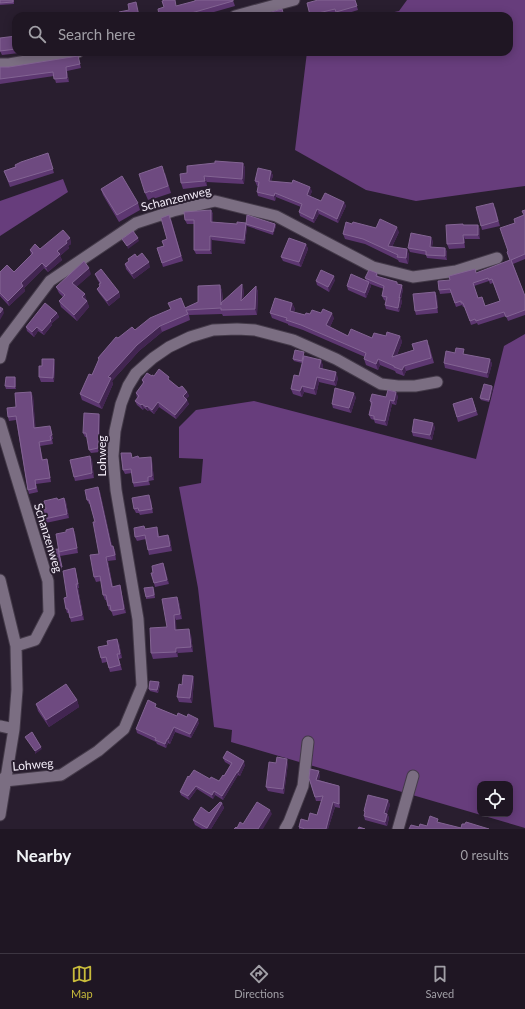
<!DOCTYPE html>
<style>
body{margin:0;font-family:Lato,sans-serif;background:#2c2330;color:#f1f3f6}
.controls{position:absolute;right:12px;bottom:12px;display:grid;overflow:hidden;border-radius:8px;box-shadow:0 2px 10px #0003}
.controls button{width:36px;height:36px;display:grid;place-items:center;padding:0;border:0;border-bottom:1px solid #3c3541;background:#1f1623;color:#f1f3f6;font:20px sans-serif}
.list{margin:0;padding:0;list-style:none}
h2{display:flex;justify-content:space-between;align-items:center;height:52px;margin:0;padding:0 16px;font-size:17px}
h2 small{font-size:13px;font-weight:400;color:#a19fa6}
.icon{flex:none;width:22px;height:22px;fill:none;stroke:currentColor;stroke-width:2;stroke-linecap:round;stroke-linejoin:round}
.map{position:relative;flex:none;width:525px;height:829px;overflow:hidden}
.search{position:absolute;background:#1f1623;box-shadow:0 2px 10px #0003;left:12px;right:12px;top:12px;height:44px;display:flex;align-items:center;gap:10px;box-sizing:border-box;padding:0 14px;border-radius:12px;color:#a19fa6;font-size:15px}
.sheet{height:124px;background:#1f1623}
nav{display:flex;justify-content:space-around;align-items:center;box-sizing:border-box;height:56px;border-top:1px solid #3c3541;background:#1f1623;font-size:11px;color:#a19fa6}
nav a{display:grid;justify-items:center;gap:2px}
nav .on{color:#c8bb3b}
.map>svg:first-child{display:block}
</style>
<div class="map">
<svg width="525" height="829" viewBox="0 0 525 829">
<rect width="100%" height="100%" fill="#291e2f"/>
<path fill="#673d7c" fill-rule="evenodd" d="M 407,0 L 525,0 L 525,186 L 416,201 L 366,190 L 295,150 L 307,52 L 509,52 L 509,16 L 376,16 L 399,11 Z
M 63,179 L 68,192 L 0,236 L 0,201 Z
M 525,334 L 525,828 L 231,742 L 232,730 L 214,727 L 198,588 L 179,487 L 201,483 L 203,459 L 179,458 L 179,427 L 196,410 L 254,401 L 476,459 L 504,346 ZM 480,784 L 510,784 L 510,814 L 480,814 Z"/>
<g fill="none" stroke-linecap="round" stroke-linejoin="round">
<g stroke="#443a49" stroke-width="13">
<path id="minor" d="M 235,16 L 294,0
M 0,64 L 9,64 L 78,52
M 0,358 L 4,342 L 50,281 L 136,223 L 173,211 L 215,201 L 276,216 L 373,267 L 413,277 L 456,271 L 497,258
M 0,423 L 48,581 L 49,613 L 35,640 L 16,646
M 0,580 L 16,646 L 17,690 L 14,729 L 0,815
M 0,726 L 14,729
M 0,779 L 5,781 L 61,775 L 98,751 L 124,729 L 142,686 L 138,619 L 116,490 L 113,456 L 115,431 L 121,404 L 128,386 L 136,373 L 153,358 L 169,347 L 190,337 L 213,330 L 237,329 L 255,330 L 293,340 L 336,359 L 381,384 L 398,386 L 415,386 L 437,382
M 285,829 L 289,822 L 303,786 L 308,742
M 398,829 L 413,776"/>
</g>
<use href="#minor" stroke="#7b6e82" stroke-width="11"/>
</g>
<path fill="#5d3771" fill-rule="evenodd" d="M 0,0 L 14,0 L 14,4 L 0,5 Z
M 233,0 L 235,6 L 200,16 L 154,16 L 159,15 L 177,6 Z
M 355,0 L 358,10 L 339,16 L 338,16 L 337,13 L 325,16 L 310,16 L 307,3 Z
M 16,36 L 16,52 L 28,52 L 2,55 L 0,51 Z
M 79,60 L 81,68 L 67,71 L 69,82 L 56,83 L 54,76 L 0,84 L 0,67 L 9,67 Z
M 48,153 L 54,173 L 10,187 L 4,171 Z
M 243,163 L 245,168 L 244,184 L 207,182 L 207,186 L 183,189 L 181,183 L 187,173 Z
M 271,171 L 273,176 L 271,181 L 312,191 L 310,196 L 321,201 L 344,202 L 346,206 L 338,223 L 319,214 L 314,223 L 300,216 L 299,212 L 301,207 L 276,197 L 275,201 L 258,196 L 257,192 L 258,186 L 257,186 L 255,181 Z
M 165,173 L 171,193 L 153,199 L 153,198 L 148,200 L 145,193 Z
M 101,189 L 138,203 L 140,210 L 119,222 L 103,195 Z
M 495,207 L 500,226 L 482,230 L 481,226 Z
M 211,210 L 213,214 L 213,222 L 237,224 L 245,223 L 275,224 L 276,226 L 273,235 L 247,226 L 245,244 L 212,240 L 212,254 L 196,254 L 194,250 L 194,224 L 187,224 L 185,220 Z
M 525,210 L 525,259 L 513,264 L 525,296 L 525,315 L 508,321 L 506,316 L 478,325 L 477,323 L 471,325 L 465,307 L 463,307 L 462,305 L 456,307 L 451,293 L 440,294 L 439,290 L 450,280 L 477,273 L 510,260 L 508,251 L 515,223 L 524,215 ZM 489,281 L 490,284 L 493,283 L 500,301 L 486,306 L 478,298 L 474,286 Z
M 171,219 L 183,261 L 163,267 L 157,248 L 164,246 L 167,239 Z
M 352,224 L 399,232 L 392,247 L 407,249 L 409,255 L 408,264 L 399,262 L 398,260 L 365,244 L 345,239 L 343,234 Z
M 463,224 L 463,225 L 478,225 L 480,230 L 480,239 L 465,239 L 465,248 L 449,249 L 447,244 Z
M 70,238 L 71,244 L 68,246 L 69,248 L 60,256 L 62,260 L 48,272 L 44,268 L 24,288 L 25,291 L 9,306 L 0,296 L 0,272 L 14,272 L 31,255 L 30,250 L 40,249 Z
M 433,241 L 432,247 L 445,248 L 447,252 L 447,260 L 427,258 L 426,255 L 410,252 L 408,248 Z
M 306,244 L 308,249 L 301,267 L 283,261 L 281,257 Z
M 137,257 L 150,267 L 134,279 L 126,269 L 125,264 L 129,261 L 128,259 Z
M 377,273 L 378,277 L 398,284 L 403,289 L 401,299 L 402,302 L 399,312 L 386,309 L 385,305 L 386,301 L 384,300 L 382,296 L 384,289 L 370,284 L 371,286 L 366,298 L 348,290 L 347,286 L 366,280 L 365,278 Z
M 91,274 L 76,287 L 87,301 L 89,307 L 77,321 L 61,307 L 59,301 L 63,297 L 59,293 L 56,287 Z
M 95,274 L 119,292 L 120,297 L 109,306 L 99,293 L 97,289 L 100,287 L 99,284 L 100,284 L 97,279 Z
M 335,280 L 329,292 L 317,285 L 316,281 Z
M 220,285 L 222,291 L 223,301 L 244,290 L 243,299 L 256,286 L 258,292 L 257,315 L 223,316 L 222,314 L 189,315 L 190,320 L 162,332 L 139,351 L 112,381 L 113,384 L 102,409 L 82,400 L 80,394 L 92,375 L 99,359 L 98,358 L 118,338 L 135,330 L 198,302 Z
M 435,292 L 437,297 L 438,313 L 416,315 L 415,311 Z
M 292,303 L 295,309 L 294,312 L 305,315 L 310,314 L 334,318 L 330,327 L 348,336 L 372,338 L 386,336 L 400,336 L 402,342 L 397,355 L 429,345 L 434,363 L 406,371 L 404,376 L 396,373 L 395,371 L 380,365 L 378,370 L 366,365 L 364,359 L 365,357 L 303,330 L 288,325 L 288,324 L 272,318 L 270,313 Z
M 57,313 L 59,317 L 52,323 L 52,325 L 44,335 L 38,331 L 34,337 L 27,331 L 26,327 Z
M 455,353 L 490,359 L 492,364 L 488,378 L 445,368 L 444,363 Z
M 304,354 L 304,358 L 321,360 L 323,366 L 322,369 L 338,378 L 336,386 L 319,382 L 316,395 L 304,392 L 302,397 L 293,394 L 291,389 L 299,376 L 302,363 L 294,361 L 293,359 Z
M 55,364 L 54,382 L 41,382 L 39,377 Z
M 152,376 L 154,376 L 170,381 L 179,388 L 187,392 L 189,396 L 186,399 L 189,404 L 176,419 L 159,407 L 154,414 L 149,410 L 148,411 L 144,408 L 143,410 L 137,405 L 135,401 L 137,398 L 136,393 L 143,384 L 142,380 Z
M 15,377 L 16,379 L 16,389 L 6,389 L 5,386 Z
M 492,386 L 493,388 L 489,402 L 481,400 L 480,398 Z
M 33,396 L 35,427 L 51,430 L 53,439 L 52,439 L 53,444 L 40,446 L 43,460 L 47,459 L 48,463 L 51,482 L 36,484 L 38,492 L 29,494 L 28,490 L 16,420 L 9,421 L 8,417 L 16,407 Z
M 398,396 L 396,405 L 392,404 L 387,426 L 375,423 L 374,420 L 371,419 L 369,415 L 371,405 L 370,401 L 386,397 Z
M 356,397 L 351,413 L 333,408 L 332,404 Z
M 472,398 L 478,415 L 458,422 L 453,404 Z
M 99,414 L 100,418 L 100,452 L 91,453 L 89,450 L 87,437 L 85,437 L 83,433 Z
M 435,427 L 432,440 L 413,436 L 412,432 Z
M 90,456 L 92,460 L 94,478 L 75,481 L 74,477 Z
M 138,456 L 139,458 L 152,461 L 154,480 L 149,481 L 150,485 L 134,487 L 133,483 L 132,473 L 125,474 L 123,470 L 133,457 Z
M 98,487 L 100,492 L 112,546 L 115,550 L 116,560 L 108,561 L 113,587 L 120,585 L 121,590 L 126,613 L 113,616 L 111,610 L 109,610 L 106,600 L 105,600 L 103,595 L 101,581 L 96,582 L 94,577 L 99,554 L 95,522 L 90,504 L 89,504 L 87,500 Z
M 64,498 L 66,502 L 69,518 L 41,524 L 40,520 L 46,509 L 58,500 Z
M 151,500 L 153,513 L 140,515 L 139,513 L 136,513 L 134,509 Z
M 73,528 L 75,533 L 78,553 L 60,556 L 60,555 L 62,570 L 54,571 L 53,569 L 58,549 L 66,532 Z
M 145,529 L 158,531 L 159,536 L 168,535 L 170,539 L 172,551 L 149,555 L 148,550 L 146,539 L 137,541 L 135,537 Z
M 163,563 L 169,584 L 155,587 L 154,583 L 153,573 Z
M 75,568 L 76,572 L 79,588 L 78,588 L 84,620 L 71,622 L 69,613 L 67,613 L 66,609 L 67,597 Z
M 154,589 L 155,598 L 146,599 L 146,597 Z
M 177,597 L 179,602 L 182,619 L 176,620 L 176,630 L 191,635 L 193,652 L 178,653 L 178,657 L 153,659 L 151,653 L 167,627 Z
M 119,643 L 122,658 L 119,659 L 122,670 L 110,672 L 107,662 L 102,663 L 101,658 Z
M 193,676 L 194,680 L 192,703 L 179,702 L 177,697 L 182,685 Z
M 160,685 L 158,693 L 150,691 L 149,689 Z
M 77,700 L 79,707 L 49,727 L 38,711 L 36,704 Z
M 158,708 L 177,716 L 199,723 L 191,738 L 175,732 L 170,744 L 168,743 L 166,748 L 157,744 L 156,742 L 137,733 L 136,729 Z
M 223,758 L 245,765 L 240,776 L 238,775 L 223,800 L 215,795 L 213,799 L 197,789 L 189,800 L 181,795 L 180,792 L 189,777 L 210,779 L 219,781 L 224,776 L 230,765 L 225,762 Z
M 276,763 L 288,763 L 284,794 L 268,791 L 266,787 Z
M 320,775 L 319,780 L 339,786 L 340,790 L 340,808 L 335,807 L 328,829 L 299,829 L 299,827 L 317,815 L 321,801 L 316,801 L 309,778 Z
M 388,800 L 390,805 L 387,813 L 389,818 L 387,826 L 365,820 L 364,816 L 365,814 L 364,811 Z
M 222,803 L 224,808 L 211,829 L 202,829 L 195,825 L 193,820 L 209,813 Z"/>
<path fill="#422551" d="M 66,67 L 67,71 L 69,82 L 67,78 Z
M 243,163 L 245,168 L 244,184 L 242,179 Z
M 271,171 L 273,176 L 270,185 L 269,181 Z
M 204,176 L 207,182 L 207,186 L 205,181 Z
M 310,187 L 312,191 L 309,199 L 307,195 Z
M 275,193 L 276,197 L 275,201 L 274,196 Z
M 344,202 L 346,206 L 338,223 L 337,219 Z
M 317,209 L 319,214 L 314,223 L 313,219 Z
M 211,210 L 213,214 L 213,226 L 211,222 Z
M 246,223 L 247,227 L 245,244 L 244,240 Z
M 275,224 L 276,226 L 273,235 L 273,232 Z
M 478,225 L 480,230 L 480,239 L 478,235 Z
M 397,227 L 399,232 L 390,251 L 388,246 Z
M 463,235 L 465,239 L 465,248 L 464,243 Z
M 210,236 L 212,240 L 212,254 L 210,250 Z
M 431,237 L 433,241 L 431,251 L 430,247 Z
M 70,238 L 71,244 L 68,246 L 69,248 L 60,256 L 62,260 L 48,272 L 46,267 L 57,251 L 66,241 Z
M 138,238 L 139,241 L 128,249 L 127,246 Z
M 306,244 L 308,249 L 301,267 L 299,262 Z
M 445,248 L 447,252 L 447,260 L 445,256 Z
M 407,249 L 409,255 L 408,264 L 406,258 Z
M 149,262 L 150,267 L 134,279 L 132,274 Z
M 42,263 L 44,268 L 24,288 L 25,291 L 9,306 L 8,301 L 21,283 Z
M 89,268 L 91,274 L 74,289 L 72,283 Z
M 334,276 L 335,280 L 329,292 L 328,287 Z
M 369,282 L 371,286 L 366,298 L 365,293 Z
M 242,284 L 244,290 L 243,307 L 241,301 Z
M 220,285 L 222,291 L 223,311 L 221,305 Z
M 402,285 L 403,289 L 401,299 L 402,302 L 399,312 L 398,308 L 399,298 Z
M 256,286 L 258,292 L 257,315 L 255,309 Z
M 119,292 L 120,297 L 109,306 L 107,301 Z
M 435,292 L 437,297 L 438,313 L 437,308 Z
M 85,294 L 87,301 L 84,303 L 82,297 Z
M 87,301 L 89,307 L 77,321 L 74,315 Z
M 292,303 L 295,309 L 292,316 L 290,311 Z
M 3,309 L 4,313 L 0,320 L 0,313 Z
M 57,313 L 59,317 L 52,323 L 52,325 L 44,335 L 42,331 L 50,320 Z
M 332,313 L 334,318 L 328,331 L 326,325 Z
M 160,326 L 162,332 L 139,351 L 112,381 L 113,384 L 102,409 L 99,403 L 108,377 L 137,345 Z
M 37,327 L 38,331 L 34,337 L 32,332 Z
M 400,336 L 402,342 L 394,362 L 392,357 Z
M 54,359 L 55,364 L 54,382 L 53,378 Z
M 378,359 L 380,365 L 378,370 L 376,364 Z
M 490,359 L 492,364 L 488,378 L 487,373 Z
M 321,360 L 323,366 L 321,374 L 319,368 Z
M 404,366 L 406,371 L 404,376 L 402,370 Z
M 336,372 L 338,378 L 336,386 L 334,381 Z
M 15,377 L 16,379 L 16,389 L 15,387 Z
M 317,377 L 319,382 L 316,395 L 314,389 Z
M 302,386 L 304,392 L 302,397 L 300,391 Z
M 492,386 L 493,388 L 489,402 L 489,400 Z
M 31,392 L 33,396 L 36,431 L 34,428 Z
M 187,392 L 189,396 L 184,401 L 183,396 Z
M 396,392 L 398,396 L 396,405 L 394,401 Z
M 354,393 L 356,397 L 351,413 L 349,408 Z
M 187,400 L 189,404 L 176,419 L 175,415 Z
M 390,400 L 392,404 L 387,426 L 385,421 Z
M 158,402 L 159,407 L 154,414 L 152,410 Z
M 142,404 L 144,408 L 143,410 L 141,405 Z
M 147,406 L 149,410 L 148,411 L 146,407 Z
M 99,414 L 100,418 L 100,452 L 98,448 Z
M 433,423 L 435,427 L 432,440 L 430,435 Z
M 90,456 L 92,460 L 94,478 L 92,473 Z
M 151,457 L 152,461 L 154,480 L 152,476 Z
M 98,487 L 100,492 L 113,550 L 111,546 Z
M 149,495 L 151,500 L 153,513 L 152,509 Z
M 64,498 L 66,502 L 69,518 L 67,514 Z
M 73,528 L 75,533 L 78,553 Z
M 168,535 L 170,539 L 172,551 L 170,546 Z
M 113,546 L 115,550 L 116,560 L 115,555 Z
M 106,557 L 108,561 L 113,591 L 112,587 Z
M 163,563 L 165,568 L 169,584 L 167,580 Z
M 76,584 L 78,588 L 84,620 L 82,615 Z
M 120,585 L 121,590 L 126,613 L 124,609 Z
M 177,597 L 179,602 L 182,619 L 180,614 Z
M 174,615 L 176,620 L 177,636 L 175,630 Z
M 189,629 L 191,635 L 193,652 L 191,647 Z
M 117,639 L 119,643 L 122,658 L 120,654 Z
M 176,648 L 178,653 L 178,657 L 176,652 Z
M 193,676 L 194,680 L 192,703 L 190,698 Z
M 159,682 L 160,685 L 158,693 L 157,690 Z
M 77,700 L 79,707 L 49,727 L 46,720 Z
M 198,719 L 199,723 L 191,738 L 190,734 Z
M 174,727 L 175,732 L 170,744 L 168,739 Z
M 167,739 L 168,743 L 166,748 L 165,744 Z
M 41,747 L 42,749 L 35,754 L 35,751 Z
M 287,759 L 288,763 L 284,794 L 283,789 Z
M 244,761 L 245,765 L 240,776 L 238,772 Z
M 319,771 L 320,775 L 318,784 L 316,780 Z
M 237,772 L 238,775 L 223,800 L 222,796 Z
M 196,786 L 197,789 L 189,800 L 188,796 Z
M 339,786 L 340,790 L 340,808 L 339,804 Z
M 214,791 L 215,795 L 213,799 L 212,795 Z
M 388,800 L 390,805 L 386,817 L 384,813 Z
M 333,802 L 335,807 L 328,829 L 326,829 Z
M 222,803 L 224,808 L 211,829 L 207,829 Z
M 270,810 L 272,814 L 263,829 L 258,829 Z
M 387,814 L 389,818 L 387,826 L 385,822 Z"/>
<path fill="#6e4a80" stroke="#836493" fill-rule="evenodd" d="M 0,0 L 13,0 L 13,2 L 0,3 Z
M 165,0 L 175,0 L 176,6 L 195,1 L 195,0 L 233,0 L 233,1 L 181,16 L 154,16 L 159,15 L 158,9 L 164,7 L 162,1 Z
M 318,0 L 355,0 L 357,6 L 336,12 L 335,9 L 310,15 L 307,3 Z
M 136,2 L 139,16 L 120,16 L 119,12 L 129,10 L 128,4 Z
M 282,9 L 284,16 L 257,16 Z
M 255,13 L 256,16 L 245,16 Z
M 16,36 L 16,49 L 0,51 L 0,38 Z
M 78,56 L 80,64 L 66,67 L 67,78 L 54,79 L 53,72 L 0,79 L 0,67 L 9,67 Z
M 48,153 L 53,169 L 9,182 L 4,171 L 16,167 L 15,165 L 21,162 Z
M 215,161 L 243,163 L 242,179 L 204,176 L 205,181 L 181,183 L 180,174 L 187,173 L 187,166 L 215,163 Z
M 162,166 L 168,186 L 151,192 L 150,191 L 145,193 L 139,174 Z
M 258,168 L 271,171 L 269,181 L 292,183 L 293,180 L 310,187 L 307,195 L 321,201 L 325,193 L 344,202 L 337,219 L 317,209 L 313,219 L 299,212 L 302,204 L 275,193 L 274,196 L 257,192 L 259,182 L 255,181 Z
M 122,176 L 138,203 L 117,215 L 101,189 Z
M 493,203 L 498,221 L 481,226 L 476,207 Z
M 211,210 L 211,222 L 237,224 L 237,222 L 246,223 L 244,240 L 210,236 L 210,250 L 194,250 L 194,220 L 185,220 L 184,212 Z
M 525,210 L 525,254 L 511,260 L 525,296 L 525,310 L 506,317 L 504,312 L 476,321 L 475,319 L 470,321 L 463,303 L 461,303 L 461,301 L 455,303 L 450,289 L 439,290 L 438,281 L 450,280 L 449,276 L 475,269 L 476,273 L 510,260 L 507,252 L 508,251 L 500,228 L 515,223 L 514,219 L 524,215 L 522,211 ZM 488,278 L 489,280 L 492,279 L 500,301 L 485,306 L 482,297 L 478,298 L 473,283 Z
M 169,215 L 181,256 L 162,263 L 157,248 L 164,246 L 162,241 L 167,239 L 161,218 Z
M 247,215 L 275,224 L 273,232 L 246,224 Z
M 380,219 L 397,227 L 388,246 L 407,249 L 406,258 L 397,257 L 398,255 L 363,239 L 343,234 L 346,222 L 352,224 L 353,222 L 376,228 Z
M 463,224 L 463,225 L 478,225 L 478,235 L 463,235 L 464,243 L 447,244 L 446,225 Z
M 63,230 L 70,238 L 66,241 L 67,243 L 57,251 L 60,254 L 46,267 L 42,263 L 21,283 L 23,286 L 8,301 L 0,293 L 0,272 L 7,265 L 14,272 L 33,253 L 30,250 L 35,244 L 40,249 Z
M 133,231 L 138,238 L 127,246 L 122,239 Z
M 411,233 L 431,237 L 430,247 L 445,248 L 445,256 L 426,255 L 426,251 L 408,248 Z
M 289,238 L 306,244 L 299,262 L 281,257 Z
M 142,253 L 149,262 L 132,274 L 125,264 L 129,261 L 128,259 L 135,254 L 137,257 Z
M 84,261 L 89,268 L 72,283 L 85,294 L 82,297 L 87,301 L 74,315 L 59,301 L 65,295 L 56,287 Z
M 101,269 L 119,292 L 107,301 L 97,289 L 100,286 L 99,284 L 101,283 L 95,274 Z
M 321,270 L 334,276 L 328,287 L 316,281 Z
M 369,270 L 377,273 L 376,276 L 397,282 L 397,284 L 402,285 L 399,298 L 400,297 L 398,308 L 385,305 L 387,297 L 382,296 L 384,286 L 365,278 Z
M 351,274 L 369,282 L 365,293 L 347,286 Z
M 242,284 L 241,301 L 256,286 L 255,309 L 221,310 L 221,308 L 186,310 L 188,314 L 160,326 L 137,345 L 108,377 L 111,378 L 99,403 L 80,394 L 89,374 L 92,375 L 99,359 L 98,358 L 116,337 L 118,338 L 132,327 L 135,330 L 150,318 L 171,309 L 168,303 L 181,298 L 185,308 L 198,302 L 198,286 L 220,285 L 221,305 L 221,303 Z
M 435,292 L 437,308 L 415,311 L 413,294 Z
M 275,298 L 292,303 L 290,311 L 305,315 L 306,313 L 310,314 L 312,310 L 321,313 L 323,309 L 332,313 L 326,325 L 348,336 L 351,329 L 372,338 L 374,333 L 386,336 L 387,332 L 400,336 L 392,357 L 414,350 L 412,344 L 427,340 L 431,358 L 404,366 L 402,370 L 394,367 L 394,366 L 378,359 L 376,364 L 364,359 L 366,353 L 301,325 L 286,320 L 287,318 L 270,313 Z
M 45,303 L 57,313 L 50,320 L 51,321 L 42,331 L 37,327 L 32,332 L 26,327 Z
M 0,307 L 3,309 L 0,313 Z
M 456,348 L 464,349 L 463,354 L 490,359 L 487,373 L 444,363 L 446,351 L 455,353 Z
M 295,350 L 304,352 L 302,361 L 293,359 Z
M 304,356 L 321,360 L 319,368 L 336,372 L 334,381 L 317,377 L 314,389 L 302,386 L 300,391 L 291,389 L 294,375 L 299,376 Z
M 42,359 L 54,359 L 53,378 L 39,377 L 39,366 L 42,366 Z
M 159,369 L 169,377 L 168,379 L 179,388 L 182,386 L 187,392 L 183,396 L 187,400 L 175,415 L 158,402 L 152,410 L 147,406 L 146,407 L 142,404 L 141,405 L 135,401 L 139,396 L 136,393 L 144,382 L 142,380 L 147,373 L 152,376 L 152,375 L 154,376 Z
M 6,377 L 15,377 L 15,387 L 5,386 Z
M 484,384 L 492,386 L 489,400 L 480,398 Z
M 335,388 L 354,393 L 349,408 L 332,404 Z
M 388,390 L 396,392 L 394,401 L 390,400 L 385,421 L 374,419 L 374,416 L 369,415 L 372,402 L 370,401 L 372,394 L 386,397 Z
M 31,392 L 34,428 L 50,426 L 52,435 L 50,436 L 51,440 L 39,442 L 42,460 L 47,459 L 50,478 L 35,480 L 36,488 L 28,490 L 16,416 L 8,417 L 7,408 L 16,407 L 15,393 Z
M 472,398 L 476,411 L 457,417 L 453,404 Z
M 84,413 L 99,414 L 98,448 L 89,450 L 86,433 L 83,433 Z
M 414,419 L 433,423 L 430,435 L 412,432 Z
M 121,453 L 131,453 L 132,458 L 138,456 L 139,458 L 151,457 L 152,476 L 148,477 L 148,481 L 133,483 L 131,469 L 123,470 Z
M 90,456 L 92,473 L 74,477 L 70,460 Z
M 98,487 L 111,546 L 113,546 L 115,555 L 106,557 L 112,587 L 120,585 L 124,609 L 111,611 L 110,605 L 108,606 L 106,595 L 103,595 L 100,576 L 94,577 L 90,555 L 99,554 L 93,522 L 95,522 L 89,500 L 87,500 L 85,490 Z
M 149,495 L 152,509 L 139,511 L 138,508 L 134,509 L 132,498 Z
M 57,498 L 58,500 L 64,498 L 67,514 L 40,520 L 38,511 L 46,509 L 44,501 Z
M 144,526 L 145,529 L 157,527 L 158,537 L 168,535 L 170,546 L 148,550 L 145,535 L 135,537 L 134,528 Z
M 73,528 L 77,548 L 59,552 L 56,534 L 66,532 L 66,530 Z
M 58,549 L 62,567 L 53,569 L 50,550 Z
M 163,563 L 167,580 L 154,583 L 151,573 L 153,573 L 152,566 Z
M 75,568 L 78,584 L 76,584 L 82,615 L 70,618 L 68,609 L 66,609 L 64,598 L 67,597 L 63,571 Z
M 153,587 L 154,595 L 146,597 L 144,588 Z
M 177,597 L 180,614 L 174,615 L 175,630 L 189,629 L 191,647 L 176,648 L 176,652 L 151,653 L 150,628 L 167,627 L 162,599 Z
M 117,639 L 120,654 L 117,654 L 120,665 L 109,668 L 106,657 L 101,658 L 98,647 L 108,645 L 107,641 Z
M 183,675 L 193,676 L 190,698 L 177,697 L 179,684 L 182,685 Z
M 150,681 L 159,682 L 157,690 L 149,689 Z
M 66,684 L 77,700 L 46,720 L 36,704 Z
M 148,700 L 156,704 L 155,707 L 177,716 L 178,713 L 187,717 L 188,714 L 198,719 L 190,734 L 174,727 L 168,739 L 167,739 L 165,744 L 155,740 L 156,738 L 136,729 Z
M 32,732 L 41,747 L 35,751 L 25,737 Z
M 227,751 L 244,761 L 238,772 L 237,772 L 222,796 L 214,791 L 212,795 L 196,786 L 188,796 L 180,792 L 188,776 L 189,777 L 194,770 L 210,779 L 211,777 L 219,781 L 223,775 L 224,776 L 232,763 L 223,758 Z
M 277,757 L 287,759 L 283,789 L 266,787 L 269,762 L 276,763 Z
M 310,769 L 319,771 L 316,780 L 339,786 L 339,804 L 333,802 L 326,829 L 305,829 L 299,827 L 301,819 L 308,821 L 310,813 L 317,815 L 323,796 L 315,797 L 309,778 Z
M 368,795 L 388,800 L 384,813 L 387,814 L 385,822 L 364,816 L 365,812 L 364,811 Z
M 220,802 L 222,803 L 207,828 L 193,820 L 201,807 L 209,813 Z
M 257,802 L 270,810 L 258,829 L 234,829 L 236,827 L 237,828 L 240,822 L 243,824 Z
M 430,816 L 438,819 L 437,822 L 461,828 L 462,824 L 465,824 L 466,822 L 489,829 L 409,829 L 411,825 L 419,827 L 420,824 L 427,826 Z
M 359,827 L 365,829 L 358,829 Z"/>
<g text-anchor="middle" stroke-width="4" stroke-linejoin="round" paint-order="stroke">
<g font-size="12" fill="#f4edf9" stroke="#291e2f">
<text transform="translate(176 199) rotate(-14)" y="4">Schanzenweg</text>
<text transform="translate(102 456) rotate(-90)" y="4">Lohweg</text>
<text transform="translate(48 538) rotate(73)" y="4">Schanzenweg</text>
<text transform="translate(33 765) rotate(-5)" y="4">Lohweg</text>
</g>
</g>
</svg>
<div class="controls">
<button><svg class="icon" aria-label="locate" viewBox="0 0 24 24"><circle cx="12" cy="12" r="6"/><path d="M12 2v4M12 18v4M2 12h4M18 12h4"/></svg></button>
</div>
<div class="search"><svg class="icon" aria-label="search" viewBox="0 0 24 24"><circle cx="10" cy="10" r="6"/><path d="M15 15l6 6"/></svg>Search here</div>
</div>
<section class="sheet">
<h2>Nearby<small>0 results</small></h2>
<ul class="list">
</ul>
</section>
<nav>
<a class="on"><svg class="icon" aria-label="map" viewBox="0 0 24 24"><path d="M3 6l6-2 6 2 6-2v14l-6 2-6-2-6 2zM9 4v14M15 6v14"/></svg>Map</a>
<a><svg class="icon" aria-label="directions" viewBox="0 0 24 24"><path d="M12 3l9 9-9 9-9-9zM9 14v-3h6M13 9l2 2-2 2"/></svg>Directions</a>
<a><svg class="icon" aria-label="saved" viewBox="0 0 24 24"><path d="M7 4h10v16l-5-4-5 4z"/></svg>Saved</a>
</nav>
